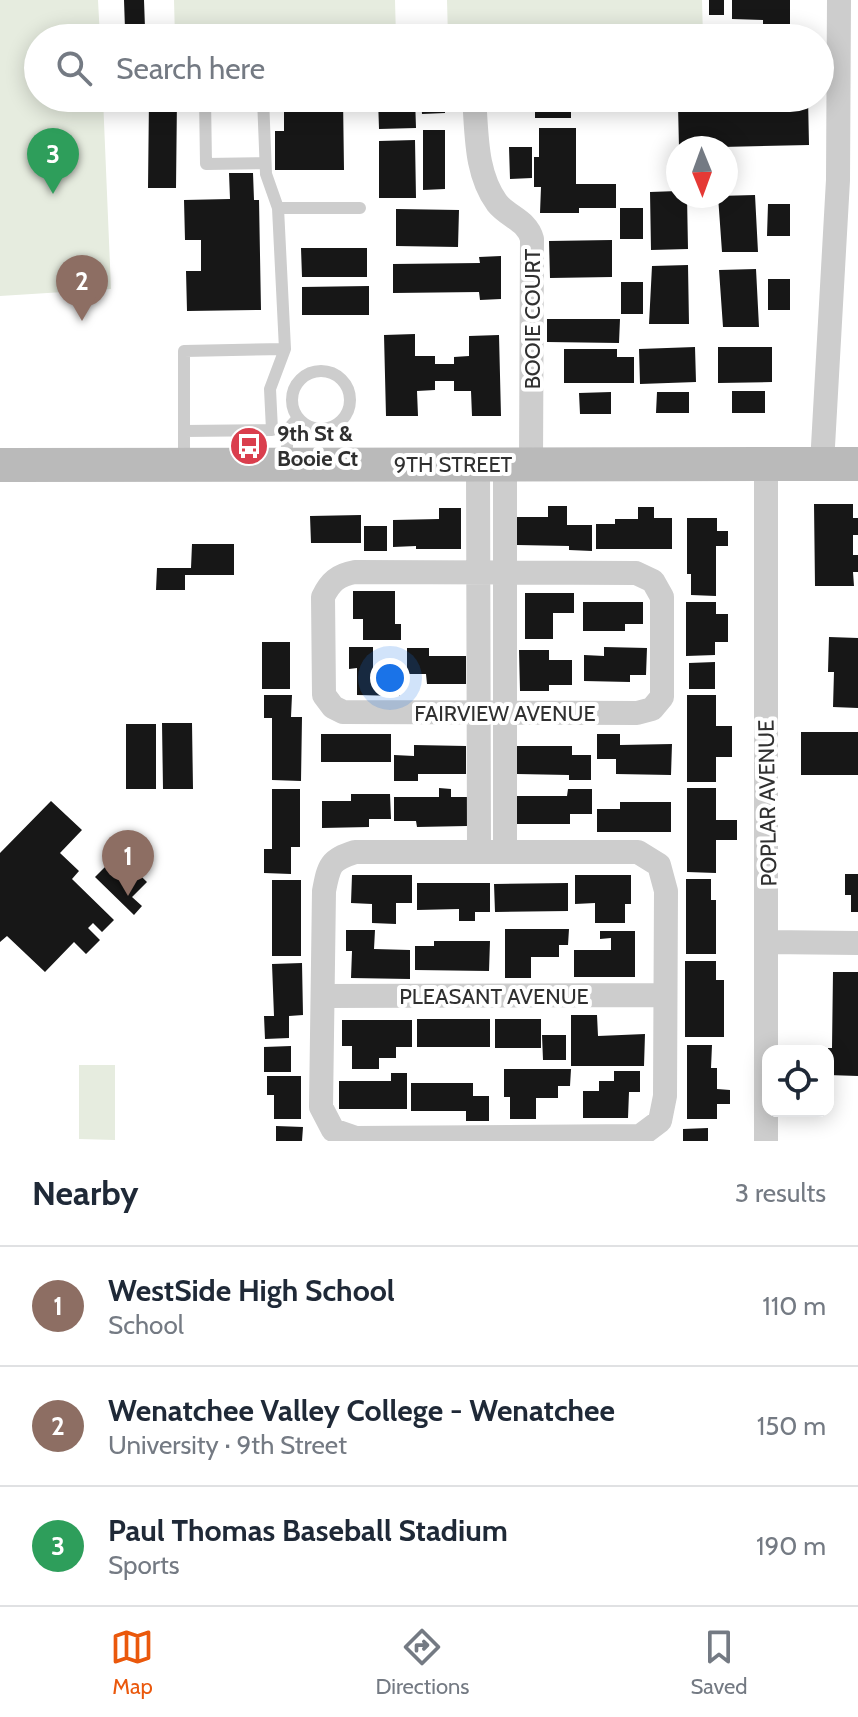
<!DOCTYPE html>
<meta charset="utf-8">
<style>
body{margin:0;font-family:Cabin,sans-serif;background:#f6f6f7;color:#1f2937}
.controls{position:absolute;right:24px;bottom:24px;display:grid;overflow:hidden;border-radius:16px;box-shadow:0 4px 20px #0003}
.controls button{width:72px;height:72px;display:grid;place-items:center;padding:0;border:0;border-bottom:2px solid #e0e1e3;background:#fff;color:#1f2937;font:40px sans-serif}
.compass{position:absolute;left:666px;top:136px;width:72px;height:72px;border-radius:50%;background:#fff;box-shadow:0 4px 20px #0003;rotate:179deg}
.you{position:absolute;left:390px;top:678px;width:28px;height:28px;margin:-20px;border:6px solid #fff;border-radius:50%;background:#1a73e8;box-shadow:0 0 0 12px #1a73e833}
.badge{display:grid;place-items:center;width:52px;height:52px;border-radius:50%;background:#ea580c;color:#fff;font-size:26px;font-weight:700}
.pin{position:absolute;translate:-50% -66px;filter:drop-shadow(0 2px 4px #0008)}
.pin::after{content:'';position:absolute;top:42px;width:28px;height:24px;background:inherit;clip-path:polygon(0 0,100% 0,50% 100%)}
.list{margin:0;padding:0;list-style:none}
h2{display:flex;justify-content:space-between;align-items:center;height:104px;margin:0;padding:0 32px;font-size:34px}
h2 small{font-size:26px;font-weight:400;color:#747a83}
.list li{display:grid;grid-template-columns:52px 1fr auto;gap:24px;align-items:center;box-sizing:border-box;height:120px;padding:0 32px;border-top:2px solid #e0e1e3}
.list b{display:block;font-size:30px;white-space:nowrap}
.list p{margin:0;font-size:26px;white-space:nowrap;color:#747a83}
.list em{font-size:26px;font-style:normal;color:#747a83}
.icon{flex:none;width:44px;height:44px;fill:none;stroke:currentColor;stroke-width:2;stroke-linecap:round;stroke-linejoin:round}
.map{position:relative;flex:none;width:858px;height:1141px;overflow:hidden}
.search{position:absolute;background:#fff;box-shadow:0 4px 20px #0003;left:24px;right:24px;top:24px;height:88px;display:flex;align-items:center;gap:20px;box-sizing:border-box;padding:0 28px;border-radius:44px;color:#747a83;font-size:30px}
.sheet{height:464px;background:#fff}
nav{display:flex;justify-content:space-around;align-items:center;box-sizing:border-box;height:112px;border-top:2px solid #e0e1e3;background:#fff;font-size:22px;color:#747a83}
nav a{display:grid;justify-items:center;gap:4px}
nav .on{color:#ea580c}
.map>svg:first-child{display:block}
</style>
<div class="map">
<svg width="858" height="1141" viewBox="0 0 858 1141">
<rect width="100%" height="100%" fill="#fff"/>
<path fill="#e6ecdf" d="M 0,0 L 98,0 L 100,38 L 38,38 L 38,98 L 103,98 L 111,289 L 0,296 Z
M 174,0 L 395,0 L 396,38 L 175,38 Z
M 447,0 L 702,0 L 703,38 L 448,38 Z
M 79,1065 L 115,1065 L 115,1140 L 79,1139 Z"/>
<path fill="#171717" d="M 124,0 L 144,0 L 145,28 L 125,29 Z
M 709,0 L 724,0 L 724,15 L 709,15 Z
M 732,0 L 790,0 L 790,31 L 763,31 L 763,20 L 732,19 Z
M 149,98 L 177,98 L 176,188 L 148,188 Z
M 284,98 L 343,98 L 344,170 L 275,170 L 275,131 L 284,131 Z
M 378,98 L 415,98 L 416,128 L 379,129 Z
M 421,98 L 445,98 L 445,113 L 422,114 Z
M 509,98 L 532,98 L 532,111 L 510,112 Z
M 535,98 L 571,98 L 571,118 L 535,118 Z
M 663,98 L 808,98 L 809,145 L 679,148 L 678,105 L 663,105 Z
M 539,128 L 576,128 L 576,184 L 616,184 L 616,208 L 579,208 L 579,213 L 540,213 L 541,187 L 534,187 L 534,157 L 539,157 Z
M 423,130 L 445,130 L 445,189 L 423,190 Z
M 415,140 L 416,198 L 379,198 L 379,141 Z
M 509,147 L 532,147 L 532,178 L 510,179 Z
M 229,173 L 253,173 L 254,200 L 259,200 L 261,310 L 187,311 L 186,271 L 201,271 L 201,240 L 185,240 L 184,200 L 230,199 Z
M 678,191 L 678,196 L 687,196 L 688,249 L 651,250 L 650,192 Z
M 755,195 L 758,252 L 722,252 L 718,196 Z
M 768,204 L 790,204 L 790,236 L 767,236 Z
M 620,208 L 643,208 L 643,239 L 620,239 Z
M 396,209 L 459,210 L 458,247 L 396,246 Z
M 612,240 L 612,277 L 550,278 L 549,241 Z
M 301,248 L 367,248 L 367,277 L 302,277 Z
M 501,256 L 501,299 L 480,300 L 479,292 L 393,293 L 393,264 L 480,263 L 479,257 Z
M 688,265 L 689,324 L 649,324 L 652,266 Z
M 756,269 L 759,327 L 723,327 L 719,270 Z
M 768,279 L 790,279 L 790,310 L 768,310 Z
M 621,282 L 643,282 L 643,314 L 621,314 Z
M 369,286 L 369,315 L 302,315 L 302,287 Z
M 547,319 L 620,319 L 619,343 L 547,342 Z
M 415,334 L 415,356 L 435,356 L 435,364 L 454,364 L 454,357 L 469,356 L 469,336 L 499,335 L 501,416 L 472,416 L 471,391 L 454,391 L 454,381 L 435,381 L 435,390 L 417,391 L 418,416 L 386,416 L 384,335 Z
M 695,347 L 696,382 L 640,384 L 639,349 Z
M 718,347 L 772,347 L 772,382 L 718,383 Z
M 564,349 L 617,349 L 617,357 L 634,357 L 634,383 L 564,383 Z
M 732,391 L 765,391 L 765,413 L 732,413 Z
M 611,392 L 611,414 L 580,414 L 579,393 Z
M 657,392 L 689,392 L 689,413 L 656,413 Z
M 814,504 L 853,504 L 853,518 L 858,518 L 858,535 L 853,535 L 853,555 L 858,555 L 858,572 L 853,572 L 854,586 L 815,586 Z
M 548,506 L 567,506 L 567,525 L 592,525 L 592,551 L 569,550 L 569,546 L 517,545 L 517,517 L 548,517 Z
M 638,507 L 654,507 L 654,518 L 672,518 L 672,549 L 596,549 L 596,524 L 615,524 L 615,519 L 638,519 Z
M 439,508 L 461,508 L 461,549 L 416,549 L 416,546 L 393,547 L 393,520 L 439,519 Z
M 361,515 L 361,543 L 311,543 L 310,516 Z
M 687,518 L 717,518 L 717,531 L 728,531 L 728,546 L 716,546 L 716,596 L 691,595 L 691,574 L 687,574 Z
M 364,526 L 387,526 L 387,551 L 364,551 Z
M 192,544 L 234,544 L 234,575 L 185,575 L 185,590 L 156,590 L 157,568 L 191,568 Z
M 353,591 L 395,591 L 395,624 L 401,624 L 401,640 L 363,640 L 363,619 L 353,619 Z
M 525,593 L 574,593 L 574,613 L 553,613 L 553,639 L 525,639 Z
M 583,602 L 643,602 L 643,624 L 625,624 L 625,631 L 583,631 Z
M 686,602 L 716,602 L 716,614 L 728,614 L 728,642 L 715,642 L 715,655 L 686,656 Z
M 829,637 L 858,638 L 858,708 L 833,707 L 834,672 L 828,672 Z
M 262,642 L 290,642 L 290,689 L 262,689 Z
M 349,647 L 373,647 L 373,667 L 400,667 L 400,696 L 357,695 L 357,668 L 349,669 Z
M 604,647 L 647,648 L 646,675 L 630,675 L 630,682 L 584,681 L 584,655 L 604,656 Z
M 407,648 L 429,648 L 429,656 L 466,656 L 466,684 L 427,684 L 426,674 L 407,674 Z
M 519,650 L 549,650 L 549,660 L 572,660 L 572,685 L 549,685 L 549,691 L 520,691 Z
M 715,662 L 715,689 L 689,689 L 689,663 Z
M 264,695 L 292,695 L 291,717 L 302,717 L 301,781 L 272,780 L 272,718 L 264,718 Z
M 687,695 L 716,695 L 716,726 L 732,726 L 732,757 L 716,757 L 716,782 L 687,782 Z
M 162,723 L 192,723 L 193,789 L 163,789 Z
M 126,724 L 156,724 L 156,789 L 126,789 Z
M 801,732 L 858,732 L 858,775 L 801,775 Z
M 321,734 L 391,734 L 391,762 L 321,762 Z
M 597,734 L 620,734 L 620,745 L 672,744 L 671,775 L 616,774 L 616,759 L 597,759 Z
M 414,745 L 466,746 L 466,774 L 418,774 L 418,781 L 394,781 L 394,755 L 414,756 Z
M 517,746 L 572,746 L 572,755 L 591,755 L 591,780 L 569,780 L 569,775 L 517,774 Z
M 439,788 L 451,789 L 451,797 L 467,797 L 467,826 L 417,827 L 416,821 L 394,821 L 394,797 L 439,797 Z
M 687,788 L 716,788 L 716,820 L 737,820 L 737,840 L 716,840 L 716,873 L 687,872 Z
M 272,789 L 300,789 L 300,847 L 291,847 L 291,874 L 264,873 L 264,849 L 272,849 Z
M 568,789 L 592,789 L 592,814 L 570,814 L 570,824 L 516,824 L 516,796 L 567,796 Z
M 351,794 L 390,794 L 391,819 L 369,819 L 369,827 L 322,828 L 322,801 L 351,801 Z
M 51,801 L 82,830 L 60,853 L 79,871 L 72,879 L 114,920 L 102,932 L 93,923 L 88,928 L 100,940 L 86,954 L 74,942 L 45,972 L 7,936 L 0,942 L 0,853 Z
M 620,802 L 671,802 L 671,832 L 597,832 L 597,809 L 620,809 Z
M 118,854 L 147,882 L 132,897 L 142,906 L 134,915 L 95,877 Z
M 845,874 L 858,874 L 858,912 L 851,912 L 851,895 L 845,895 Z
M 352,875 L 412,875 L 412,903 L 396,903 L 396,924 L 372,923 L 372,904 L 351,903 Z
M 575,875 L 631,875 L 631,904 L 625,904 L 625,923 L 595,923 L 595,903 L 575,904 Z
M 686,879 L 711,879 L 711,900 L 716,900 L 716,954 L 686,954 Z
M 272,880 L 301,880 L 301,956 L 272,956 Z
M 417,883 L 490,883 L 490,912 L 475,912 L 475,921 L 459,921 L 459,909 L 417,910 Z
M 568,883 L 568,911 L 495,912 L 494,884 Z
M 505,929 L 569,929 L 568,945 L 559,945 L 559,957 L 531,957 L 531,978 L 505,978 Z
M 346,930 L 375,930 L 374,949 L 410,950 L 410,979 L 351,978 L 352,951 L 346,951 Z
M 600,931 L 635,931 L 635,977 L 574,977 L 574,950 L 611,950 L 611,938 L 600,939 Z
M 434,941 L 490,941 L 489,971 L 415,970 L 415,946 L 434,946 Z
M 685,961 L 716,961 L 716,980 L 724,980 L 724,1037 L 685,1037 Z
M 302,963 L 303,1015 L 289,1016 L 289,1038 L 265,1039 L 264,1016 L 274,1016 L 272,964 Z
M 833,972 L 858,972 L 858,1076 L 828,1075 L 828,1048 L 832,1048 Z
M 571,1015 L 597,1015 L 598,1036 L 645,1034 L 644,1066 L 571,1066 Z
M 417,1019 L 490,1019 L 490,1047 L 417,1047 Z
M 495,1019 L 541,1019 L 541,1048 L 495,1048 Z
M 342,1020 L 412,1020 L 412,1047 L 396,1047 L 396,1058 L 379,1058 L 379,1069 L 352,1069 L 352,1046 L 342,1046 Z
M 542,1035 L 566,1035 L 566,1060 L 543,1060 Z
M 687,1045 L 712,1045 L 711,1068 L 717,1068 L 717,1089 L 730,1090 L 730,1104 L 717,1104 L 717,1119 L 687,1119 Z
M 291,1046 L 291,1072 L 264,1072 L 264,1047 Z
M 504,1069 L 571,1069 L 570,1086 L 558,1086 L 558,1098 L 536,1098 L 536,1119 L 510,1119 L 510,1097 L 504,1097 Z
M 614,1071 L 640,1071 L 640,1092 L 629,1092 L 628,1118 L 583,1118 L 583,1091 L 599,1091 L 599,1081 L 614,1081 Z
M 391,1073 L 407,1073 L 407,1109 L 339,1109 L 339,1081 L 391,1081 Z
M 267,1076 L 301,1076 L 301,1119 L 274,1119 L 274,1095 L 267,1095 Z
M 411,1083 L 473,1083 L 473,1096 L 489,1096 L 489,1121 L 466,1121 L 466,1111 L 411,1111 Z
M 276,1126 L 303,1127 L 302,1141 L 276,1141 Z
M 708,1128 L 708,1141 L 683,1141 L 683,1129 Z"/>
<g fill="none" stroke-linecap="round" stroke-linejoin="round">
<path stroke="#cdcdcd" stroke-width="12" d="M 205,98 L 206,164 L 265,163
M 263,98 L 266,174 L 278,208
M292 400a29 29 0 1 1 58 0a29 29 0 1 1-58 0Z
M 184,431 L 272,430 L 270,389 L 285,349
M 184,461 L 184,351 L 285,349 L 278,208 L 360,208
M 286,462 L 288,429 L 298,418"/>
<path stroke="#cdcdcd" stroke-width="24" d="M 474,98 C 477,133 475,173 497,203 C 508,217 527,220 532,239 L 531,464
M 478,464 L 479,852
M 505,464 L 505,852
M 822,464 L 838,180 L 839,0
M 355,572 L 636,573 L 653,581 L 662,597 L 662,697 L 652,709 L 637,713 L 343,712 L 333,707 L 324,695 L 323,597 C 330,582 338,575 355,572 Z
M 355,852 L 638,852 L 659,865 L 666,891 L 665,1096 L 660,1121 L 640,1136 L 356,1138 L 333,1130 L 321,1107 L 324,891 C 329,865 330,860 355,852 Z
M 768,942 L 858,943
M 323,996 L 664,995
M 766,1141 L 766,465"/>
<path stroke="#bababa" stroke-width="34" d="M 0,465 L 858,464"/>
</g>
<defs>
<g id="bus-disc" transform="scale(2)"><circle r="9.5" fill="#da3e4d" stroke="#fff"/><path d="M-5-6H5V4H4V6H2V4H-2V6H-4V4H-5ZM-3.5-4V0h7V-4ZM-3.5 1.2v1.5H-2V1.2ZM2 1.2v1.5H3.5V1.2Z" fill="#fff"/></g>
</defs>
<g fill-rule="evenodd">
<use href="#bus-disc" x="249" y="446"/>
</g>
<g text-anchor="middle" stroke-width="8" stroke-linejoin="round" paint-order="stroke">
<g font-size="22" fill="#303030" stroke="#fff">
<text transform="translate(532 319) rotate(-90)" y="8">BOOIE COURT</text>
<text x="453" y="472">9TH STREET</text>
<text x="505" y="721">FAIRVIEW AVENUE</text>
<text transform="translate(767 803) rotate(-91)" y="8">POPLAR AVENUE</text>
<text x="494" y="1004">PLEASANT AVENUE</text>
</g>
<g font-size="22" font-weight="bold" fill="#303030" stroke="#fff" text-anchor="start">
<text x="277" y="441">9th St &amp;<tspan x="277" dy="25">Booie Ct</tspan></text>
</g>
</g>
</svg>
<div class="controls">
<button><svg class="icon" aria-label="locate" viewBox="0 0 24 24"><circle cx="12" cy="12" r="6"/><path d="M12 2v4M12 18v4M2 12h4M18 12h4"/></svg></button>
</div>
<svg class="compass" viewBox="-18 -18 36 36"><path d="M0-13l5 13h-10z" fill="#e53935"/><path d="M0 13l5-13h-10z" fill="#747a83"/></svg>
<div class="you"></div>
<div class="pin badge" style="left:128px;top:896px;background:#8d6e63">1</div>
<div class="pin badge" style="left:82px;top:321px;background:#8d6e63">2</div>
<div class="pin badge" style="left:53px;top:194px;background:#2e9e5b">3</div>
<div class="search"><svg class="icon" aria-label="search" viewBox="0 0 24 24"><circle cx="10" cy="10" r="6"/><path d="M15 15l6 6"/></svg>Search here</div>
</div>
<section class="sheet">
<h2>Nearby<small>3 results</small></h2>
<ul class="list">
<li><span class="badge" style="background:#8d6e63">1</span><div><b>WestSide High School</b><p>School</p></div><em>110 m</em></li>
<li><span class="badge" style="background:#8d6e63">2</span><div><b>Wenatchee Valley College - Wenatchee</b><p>University · 9th Street</p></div><em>150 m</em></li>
<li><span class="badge" style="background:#2e9e5b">3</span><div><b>Paul Thomas Baseball Stadium</b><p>Sports</p></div><em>190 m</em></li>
</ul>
</section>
<nav>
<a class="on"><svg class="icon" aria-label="map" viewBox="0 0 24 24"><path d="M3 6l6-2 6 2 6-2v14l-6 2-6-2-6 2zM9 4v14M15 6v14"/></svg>Map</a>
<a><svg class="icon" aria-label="directions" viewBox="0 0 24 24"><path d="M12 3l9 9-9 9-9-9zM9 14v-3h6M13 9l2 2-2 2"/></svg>Directions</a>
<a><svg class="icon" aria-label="saved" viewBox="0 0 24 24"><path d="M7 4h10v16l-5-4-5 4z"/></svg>Saved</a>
</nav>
